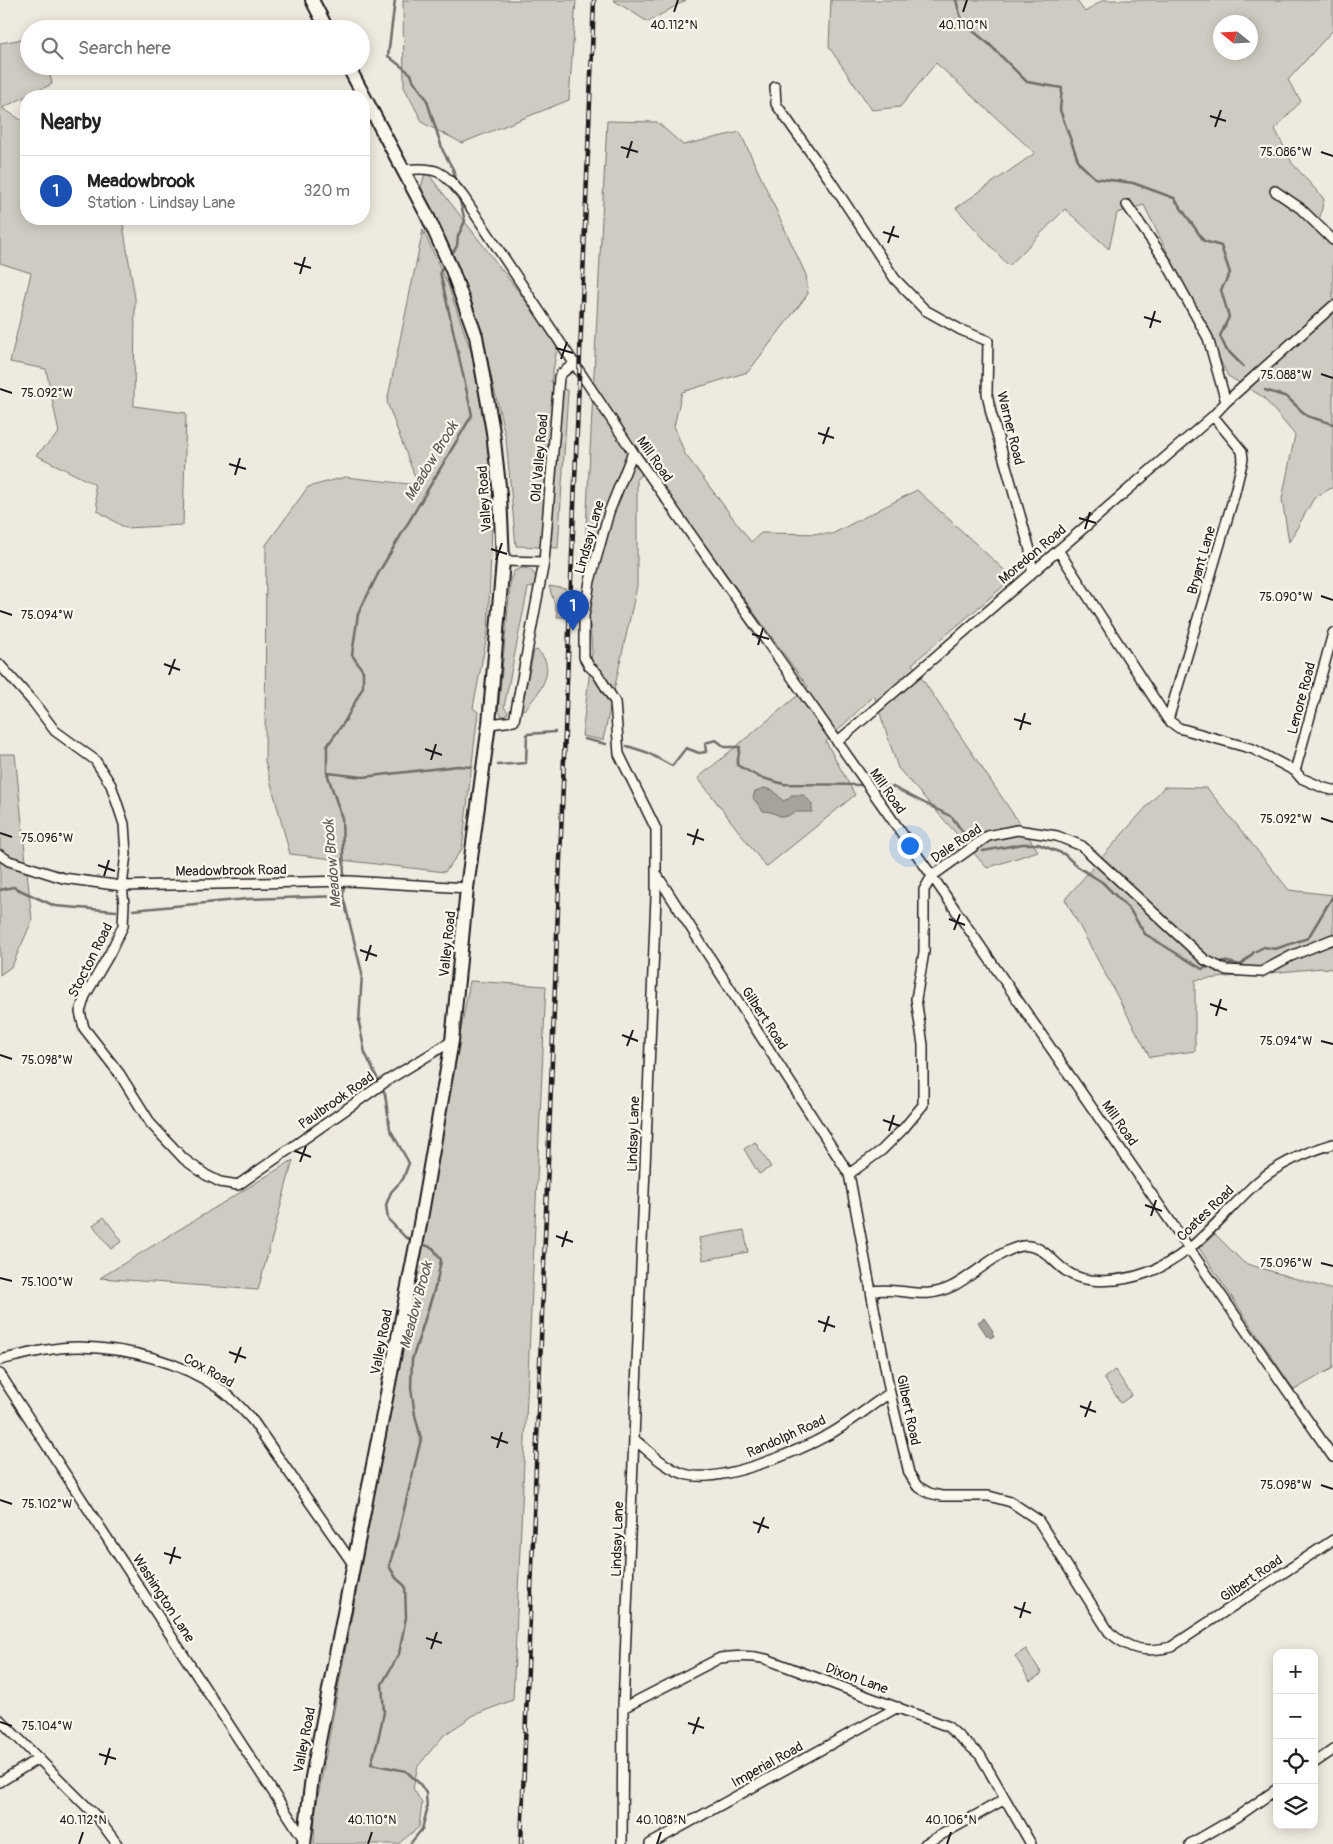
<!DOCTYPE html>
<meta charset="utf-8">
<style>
body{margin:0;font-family:Pangolin,sans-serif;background:#f2f2f2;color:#222}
.controls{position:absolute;right:15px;bottom:15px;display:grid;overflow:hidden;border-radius:10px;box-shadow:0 2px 12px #0003}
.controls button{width:45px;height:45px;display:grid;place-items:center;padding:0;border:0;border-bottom:1px solid #e0e0e0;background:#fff;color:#222;font:25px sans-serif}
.compass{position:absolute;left:1213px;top:15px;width:45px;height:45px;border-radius:50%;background:#fff;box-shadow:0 2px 12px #0003;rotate:288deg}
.you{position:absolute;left:909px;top:845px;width:18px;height:18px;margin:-12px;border:4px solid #fff;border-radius:50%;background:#1a73e8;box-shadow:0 0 0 8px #1a73e833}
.badge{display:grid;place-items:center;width:32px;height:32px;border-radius:50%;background:#1c1c1c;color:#fff;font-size:16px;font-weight:700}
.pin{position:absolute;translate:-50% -41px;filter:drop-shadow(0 1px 2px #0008)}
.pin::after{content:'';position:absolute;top:26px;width:18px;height:15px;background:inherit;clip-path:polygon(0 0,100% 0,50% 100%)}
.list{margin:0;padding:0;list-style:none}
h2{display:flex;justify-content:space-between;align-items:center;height:65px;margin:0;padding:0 20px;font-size:21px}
h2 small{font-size:16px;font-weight:400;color:#767676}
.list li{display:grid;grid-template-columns:32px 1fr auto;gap:15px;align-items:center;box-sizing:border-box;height:70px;padding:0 20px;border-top:1px solid #e0e0e0}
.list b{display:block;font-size:19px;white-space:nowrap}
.list p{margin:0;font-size:16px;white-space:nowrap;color:#767676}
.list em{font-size:16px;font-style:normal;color:#767676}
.icon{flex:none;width:28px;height:28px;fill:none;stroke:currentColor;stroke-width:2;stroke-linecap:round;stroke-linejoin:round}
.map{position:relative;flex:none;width:1333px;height:1844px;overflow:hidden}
.search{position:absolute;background:#fff;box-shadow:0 2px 12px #0003;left:20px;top:20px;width:350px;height:55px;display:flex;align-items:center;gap:12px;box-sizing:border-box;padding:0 18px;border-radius:28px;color:#767676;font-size:19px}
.panel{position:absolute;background:#fff;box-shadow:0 2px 12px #0003;left:20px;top:90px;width:350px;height:135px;border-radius:20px}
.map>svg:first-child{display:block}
</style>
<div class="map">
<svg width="1333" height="1844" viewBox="0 0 1333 1844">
<rect width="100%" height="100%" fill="#eeeadf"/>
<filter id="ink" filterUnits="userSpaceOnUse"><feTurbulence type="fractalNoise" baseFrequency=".02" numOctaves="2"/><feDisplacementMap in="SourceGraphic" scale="10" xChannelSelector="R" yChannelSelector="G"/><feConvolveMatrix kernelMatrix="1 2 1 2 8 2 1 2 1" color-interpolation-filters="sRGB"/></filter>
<g filter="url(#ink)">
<path fill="#ceccc2" stroke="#75746f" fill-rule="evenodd" d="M 403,0 L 576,0 L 569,100 L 462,143 L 423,123 L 404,87 Z
M 613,0 L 686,0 L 648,22 Z
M 831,0 L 1076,0 L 1085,12 L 1103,0 L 1333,0 L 1333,30 L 1288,80 L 1301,101 L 1275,129 L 1292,163 L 1324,199 L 1317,230 L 1333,244 L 1333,487 L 1314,498 L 1289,542 L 1282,499 L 1295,435 L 1263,397 L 1228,376 L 1144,205 L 1117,213 L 1109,249 L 1065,209 L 1009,266 L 956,208 L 1035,153 L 936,63 L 900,107 L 872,110 L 829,47 ZM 1220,22 L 1250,22 L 1250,52 L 1220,52 Z
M 29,38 L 29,66 L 48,66 L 52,84 L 2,108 L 26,123 L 26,219 L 122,219 L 135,298 L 134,406 L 186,413 L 183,525 L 125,528 L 98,511 L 94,484 L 36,455 L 59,433 L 46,369 L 10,362 L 31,273 L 0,263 L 0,43 Z
M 607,121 L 657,122 L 683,145 L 740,132 L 806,275 L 808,294 L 748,372 L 682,392 L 674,426 L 685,454 L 751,542 L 761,533 L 832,534 L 917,490 L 1013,578 L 912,664 L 1038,851 L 987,868 L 898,768 L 874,695 L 826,742 L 855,795 L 766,867 L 698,778 L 808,687 L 650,469 L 637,478 L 637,586 L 603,740 L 582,736 L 592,652 L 585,548 Z
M 426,171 L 558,343 L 551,382 L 568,391 L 558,548 L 516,546 L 506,439 L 480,330 L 419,193 Z
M 423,230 L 448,285 L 473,357 L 490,442 L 493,500 L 488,630 L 473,708 L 478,712 L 462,849 L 445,872 L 290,854 L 265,761 L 266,545 L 308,487 L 345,477 L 418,485 L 387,402 Z
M 522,568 C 533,568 537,575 536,586 L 528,588 L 504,707 L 508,712 L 506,716 L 502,716 L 498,711 L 511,578 L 514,571 Z
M 549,586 L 566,589 L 565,617 L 557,617 L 557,612 Z
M 537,650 C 559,668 539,694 524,710 L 521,709 L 534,651 Z
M 0,754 L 15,754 L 32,921 L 12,966 L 0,975 Z
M 1164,787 L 1207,788 L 1289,890 L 1333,895 L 1333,969 L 1322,968 L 1195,980 L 1195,1051 L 1150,1057 L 1065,899 Z
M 470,981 L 546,986 L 513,1700 L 474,1715 L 444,1735 L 418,1766 L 413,1788 L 422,1803 L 419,1827 L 398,1844 L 314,1844 L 315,1813 Z
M 755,1142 L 771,1167 L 759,1174 L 744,1149 Z
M 293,1160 L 258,1290 L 100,1278 Z
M 104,1217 L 122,1241 L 111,1249 L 93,1225 Z
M 744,1230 L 748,1252 L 703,1260 L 699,1238 Z
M 1215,1234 L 1244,1263 L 1333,1290 L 1333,1368 L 1294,1390 L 1199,1248 Z
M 1115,1370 L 1132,1395 L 1121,1403 L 1104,1378 Z
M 1026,1649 L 1042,1674 L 1030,1681 L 1015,1656 Z"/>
<path fill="#a6a39d" stroke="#6f6d69" d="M 764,788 L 773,790 L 783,801 L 790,798 L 791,795 L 804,795 L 812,804 L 812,812 L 794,812 L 788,816 L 782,817 L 771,812 L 763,811 L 753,798 L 755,791 Z
M 984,1318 L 993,1331 L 992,1332 L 994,1336 L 990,1338 L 988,1335 L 987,1336 L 978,1322 Z"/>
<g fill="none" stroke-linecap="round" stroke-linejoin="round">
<path stroke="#6f6d69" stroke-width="2.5" d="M 395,0 L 388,56 L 411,74 L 413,80 L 426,98 L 443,151 L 453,169 L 457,184
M 956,0 L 962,22 L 989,44 L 1027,82 L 1062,88 L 1060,110 L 1079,163 L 1095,178 L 1133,183 L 1174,198 L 1204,241 L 1221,246 L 1230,273 L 1221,290 L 1229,317 L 1220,336 L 1226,349 L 1243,366
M 450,257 L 457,246 L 458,236 L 465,221 L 459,197
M 1265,390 L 1287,397 L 1307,416 L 1333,424
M 584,739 L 606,744
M 627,746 L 646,752 L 672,766 L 686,748 L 699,753 L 706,752 L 705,743 L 716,740 L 725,747 L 740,747 L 737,765 L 759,777 L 784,784 L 864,785
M 498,765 L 526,763 L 527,734 L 555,732
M 327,773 L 363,777 L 458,766 L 472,767
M 872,785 L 893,787 L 952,817 L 967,838
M 983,851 L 1022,844 L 1038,844 L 1064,854 L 1078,867 L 1102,882 L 1130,910 L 1145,934 L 1202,969 L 1210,966
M 344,878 L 342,818 L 327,773 L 327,746 L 345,721 L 363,687 L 363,671 L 352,655 L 358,614 L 379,572 L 472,415 L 440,272 L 445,264
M 344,884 L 343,896 L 362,973 L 359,1023 L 365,1053 L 385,1094 L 390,1129 L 409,1163 L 403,1179 L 391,1192 L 386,1205 L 388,1219 L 405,1237 L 412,1240
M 0,890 L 13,887 L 55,906 L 116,911
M 133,910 L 247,899 L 343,896
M 1218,964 L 1223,961 L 1241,965 L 1254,952 L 1264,947 L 1275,949 L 1308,938 L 1333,896
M 410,1844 L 422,1829 L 427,1810 L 426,1793 L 420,1784 L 406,1771 L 371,1764 L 377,1744 L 384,1712 L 382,1684 L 399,1654 L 406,1617 L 405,1586 L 396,1578 L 389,1566 L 397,1539 L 421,1439 L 415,1415 L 411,1388 L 412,1360 L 437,1281 L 441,1260 L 433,1248 L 419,1243"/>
<g stroke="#1c1c1c" stroke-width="12">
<path id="minor" d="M 775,87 L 776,104 L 830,180 L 895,279 L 925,310 L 961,330 L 988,341 L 987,393 L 991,413 L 1030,550 L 1032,571
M 404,170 C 437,166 443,171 463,196 L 633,452 L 932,876 L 1333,1457
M 1275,191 L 1300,208 L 1333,240
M 1127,205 L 1165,260 L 1208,338 L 1226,402
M 1058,550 L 1168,720 L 1179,728 L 1253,749 L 1295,771 L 1301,778 L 1324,788 L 1333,790
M 503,561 L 544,562
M 0,665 L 34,703 L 55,731 L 95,760 L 111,785 L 124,824 L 126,854 L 122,886 L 124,904 L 123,926 L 110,953 L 85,996 L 80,1012 L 84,1028 L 119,1073 L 151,1124 L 184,1159 L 206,1175 L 220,1182 L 238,1185 L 388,1080 L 452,1041
M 1168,720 L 1234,496 L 1243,459 L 1242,451 L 1213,416
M 489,724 L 514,721 L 544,562 L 559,377 L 562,373 L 575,363
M 837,742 L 1213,416 L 1226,402 L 1333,306
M 1295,771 L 1333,633
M 0,855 L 9,861 L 63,878 L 122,886 L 349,881 L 467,888
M 657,875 L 849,1174 L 890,1393 L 909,1473 L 917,1486 L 929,1493 L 942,1496 L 989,1496 L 1011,1502 L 1038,1520 L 1109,1632 C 1130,1650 1144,1653 1171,1647 L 1333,1540
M 849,1174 L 882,1150 L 904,1128 L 923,1105 L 923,1045 L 916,999 L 924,952 L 924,890 L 932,876 L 988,836 L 1017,830 L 1057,836 L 1082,846 L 1205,960 L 1226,970 L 1261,972 L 1291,956 L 1333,939
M 872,1291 C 902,1286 922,1302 953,1286 C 974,1276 1006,1243 1029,1246 C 1045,1248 1053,1262 1066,1271 C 1086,1286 1124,1281 1146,1273 C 1191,1258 1218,1219 1251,1188 C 1273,1166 1303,1153 1333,1144
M 0,1360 C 26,1354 52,1347 79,1347 C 128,1348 180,1361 220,1389 C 233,1398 243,1410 253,1421 L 353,1564
M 0,1374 L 303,1838
M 634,1439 C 651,1453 667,1470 688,1475 C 723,1483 799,1451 830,1434 C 851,1422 870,1406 890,1393
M 623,1708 L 720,1658 C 736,1656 750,1655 766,1659 L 947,1726 L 980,1755 L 1031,1844
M 0,1720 L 97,1817 L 117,1844
M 1314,1763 L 1333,1750
M 0,1782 L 39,1758
M 622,1844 L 623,1708 L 656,897 L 656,829 L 619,754 L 615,702 L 597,673 L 589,666 L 584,657 L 584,616 L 590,581 L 609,512 L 633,452
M 650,1844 L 898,1707
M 925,1844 L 1005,1799
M 1190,1844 L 1237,1817 L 1277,1789"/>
</g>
<g stroke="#1c1c1c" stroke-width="16">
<path id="secondary" d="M 312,0 L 327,29
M 304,1844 L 312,1777 L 419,1230 L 452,1041 L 467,888 L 489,724 L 503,561 L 500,495 L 493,432 L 476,336 L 452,270 L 427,215 L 348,66"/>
</g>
<use href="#minor" stroke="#fbf7ec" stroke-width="9"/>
<use href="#secondary" stroke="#fbf7ec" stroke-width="12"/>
<g stroke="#1c1c1c" stroke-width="4.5">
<path id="rail" d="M 521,1844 L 594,0"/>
</g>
<use href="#rail" stroke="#fbf7ec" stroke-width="2.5" stroke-dasharray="8" stroke-linecap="butt"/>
</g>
</g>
<path fill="none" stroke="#1c1c1c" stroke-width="2" d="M 674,12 L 678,0M 963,12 L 967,0M 1210,116 L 1226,121M 1215,127 L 1221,110M 621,147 L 638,152M 1321,152 L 1333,156M 627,158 L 632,141M 883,232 L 899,237M 888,243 L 894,226M 294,263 L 311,268M 300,274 L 305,257M 1144,317 L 1161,322M 1150,328 L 1155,311M 556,348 L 573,353M 561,359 L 567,342M 1321,374 L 1333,378M 0,389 L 12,393M 818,433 L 834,438M 823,444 L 829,427M 229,464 L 246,469M 235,475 L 240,458M 1079,518 L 1096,523M 1085,529 L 1090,512M 491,549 L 507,554M 496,560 L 502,543M 1321,596 L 1333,600M 0,611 L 12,615M 752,634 L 769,639M 758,645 L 763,628M 164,664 L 180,670M 169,675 L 175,659M 1014,719 L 1031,724M 1020,730 L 1025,713M 425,749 L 442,755M 431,760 L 436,744M 1321,818 L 1333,822M 0,833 L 12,837M 687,834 L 704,840M 693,845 L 698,829M 98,865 L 115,871M 104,876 L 109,860M 949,919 L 965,925M 954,930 L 960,914M 360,950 L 377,956M 366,961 L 371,945M 1210,1004 L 1227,1010M 1216,1016 L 1221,999M 622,1035 L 638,1041M 1321,1041 L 1333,1044M 627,1046 L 633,1030M 0,1055 L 12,1059M 883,1120 L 900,1126M 889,1131 L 894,1115M 295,1151 L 311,1157M 300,1162 L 306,1146M 1145,1205 L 1162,1211M 1151,1216 L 1156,1200M 556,1236 L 573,1242M 562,1247 L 567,1231M 1321,1263 L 1333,1266M 0,1278 L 12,1281M 818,1321 L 835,1327M 824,1332 L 829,1316M 229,1352 L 246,1358M 235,1363 L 241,1347M 1080,1406 L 1096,1412M 1085,1417 L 1091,1401M 491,1437 L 508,1443M 497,1448 L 502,1432M 1321,1485 L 1333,1489M 0,1500 L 12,1504M 753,1522 L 769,1528M 758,1533 L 764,1517M 164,1553 L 181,1558M 170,1564 L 175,1547M 1014,1607 L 1031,1613M 1020,1618 L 1025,1602M 426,1638 L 442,1643M 431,1649 L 437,1632M 0,1722 L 12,1726M 688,1723 L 704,1728M 693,1734 L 699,1717M 99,1754 L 116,1759M 105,1765 L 110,1748M 79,1844 L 83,1832M 368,1844 L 372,1832M 657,1844 L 661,1832M 947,1844 L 951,1832"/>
<g text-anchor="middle" stroke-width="4.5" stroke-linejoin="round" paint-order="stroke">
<g font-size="14" fill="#1c1c1c" stroke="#fbf7ec">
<text transform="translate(1011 428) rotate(76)" y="5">Warner Road</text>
<text transform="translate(539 458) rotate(-85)" y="5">Old Valley Road</text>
<text transform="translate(655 459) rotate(55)" y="5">Mill Road</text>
<text transform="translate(484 499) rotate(-94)" y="5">Valley Road</text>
<text transform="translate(589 537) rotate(-74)" y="5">Lindsay Lane</text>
<text transform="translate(1032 554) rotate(-40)" y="5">Moredon Road</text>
<text transform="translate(1201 560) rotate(-74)" y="5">Bryant Lane</text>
<text transform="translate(1301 698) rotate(-75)" y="5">Lenore Road</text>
<text transform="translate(888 791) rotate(55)" y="5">Mill Road</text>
<text transform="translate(956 843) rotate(-34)" y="5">Dale Road</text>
<text transform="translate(231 870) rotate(-1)" y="5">Meadowbrook Road</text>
<text transform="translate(447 944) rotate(-84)" y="5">Valley Road</text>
<text transform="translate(90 960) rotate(-63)" y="5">Stocton Road</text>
<text transform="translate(765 1018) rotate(57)" y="5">Gilbert Road</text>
<text transform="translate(336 1100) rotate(-35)" y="5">Paulbrook Road</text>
<text transform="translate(1120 1123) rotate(55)" y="5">Mill Road</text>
<text transform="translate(633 1134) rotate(-88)" y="5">Lindsay Lane</text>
<text transform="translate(1205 1213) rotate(-44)" y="5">Coates Road</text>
<text transform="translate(381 1342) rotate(-79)" y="5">Valley Road</text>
<text transform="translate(209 1370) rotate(29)" y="5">Cox Road</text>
<text transform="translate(909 1410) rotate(78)" y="5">Gilbert Road</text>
<text transform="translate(786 1436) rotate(-24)" y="5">Randolph Road</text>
<text transform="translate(617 1539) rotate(-88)" y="5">Lindsay Lane</text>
<text transform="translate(1251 1578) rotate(-34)" y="5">Gilbert Road</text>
<text transform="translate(164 1598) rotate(57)" y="5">Washington Lane</text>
<text transform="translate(857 1678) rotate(20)" y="5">Dixon Lane</text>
<text transform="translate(304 1740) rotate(-79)" y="5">Valley Road</text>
<text transform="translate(767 1764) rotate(-29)" y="5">Imperial Road</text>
</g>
<g font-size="15" font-style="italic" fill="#5a5956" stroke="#fbf7ec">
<text transform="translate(431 461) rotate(-59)" y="5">Meadow Brook</text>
<text transform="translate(332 864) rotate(-95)" y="5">Meadow Brook</text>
<text transform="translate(416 1305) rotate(-75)" y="5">Meadow Brook</text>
</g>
</g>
<g font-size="12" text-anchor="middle" fill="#1c1c1c" stroke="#fbf7ec" stroke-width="4.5" stroke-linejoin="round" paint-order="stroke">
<text x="674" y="29">40.112°N</text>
<text x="963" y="29">40.110°N</text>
<text x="1286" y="156">75.086°W</text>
<text x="1286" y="379">75.088°W</text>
<text x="47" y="397">75.092°W</text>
<text x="1286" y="601">75.090°W</text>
<text x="47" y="619">75.094°W</text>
<text x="1286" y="823">75.092°W</text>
<text x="47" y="842">75.096°W</text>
<text x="1286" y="1045">75.094°W</text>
<text x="47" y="1064">75.098°W</text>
<text x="1286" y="1267">75.096°W</text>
<text x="47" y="1286">75.100°W</text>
<text x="1286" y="1489">75.098°W</text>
<text x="47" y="1508">75.102°W</text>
<text x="47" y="1730">75.104°W</text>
<text x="83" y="1824">40.112°N</text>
<text x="372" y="1824">40.110°N</text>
<text x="661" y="1824">40.108°N</text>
<text x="951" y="1824">40.106°N</text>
</g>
</svg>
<div class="controls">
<button>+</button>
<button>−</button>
<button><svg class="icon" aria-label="locate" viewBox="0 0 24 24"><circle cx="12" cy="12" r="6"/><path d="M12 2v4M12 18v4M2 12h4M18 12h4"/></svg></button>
<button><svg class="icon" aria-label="layers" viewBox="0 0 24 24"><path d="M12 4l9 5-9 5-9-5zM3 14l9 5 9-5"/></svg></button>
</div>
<svg class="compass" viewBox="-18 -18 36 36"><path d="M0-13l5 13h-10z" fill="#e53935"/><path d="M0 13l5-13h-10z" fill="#767676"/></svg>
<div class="you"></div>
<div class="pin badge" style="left:573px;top:631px;background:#1a4fb4">1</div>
<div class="search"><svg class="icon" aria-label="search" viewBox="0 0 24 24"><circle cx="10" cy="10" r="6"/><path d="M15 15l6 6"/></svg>Search here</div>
<section class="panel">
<h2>Nearby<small></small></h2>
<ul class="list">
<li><span class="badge" style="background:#1a4fb4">1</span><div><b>Meadowbrook</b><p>Station · Lindsay Lane</p></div><em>320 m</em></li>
</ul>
</section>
</div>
